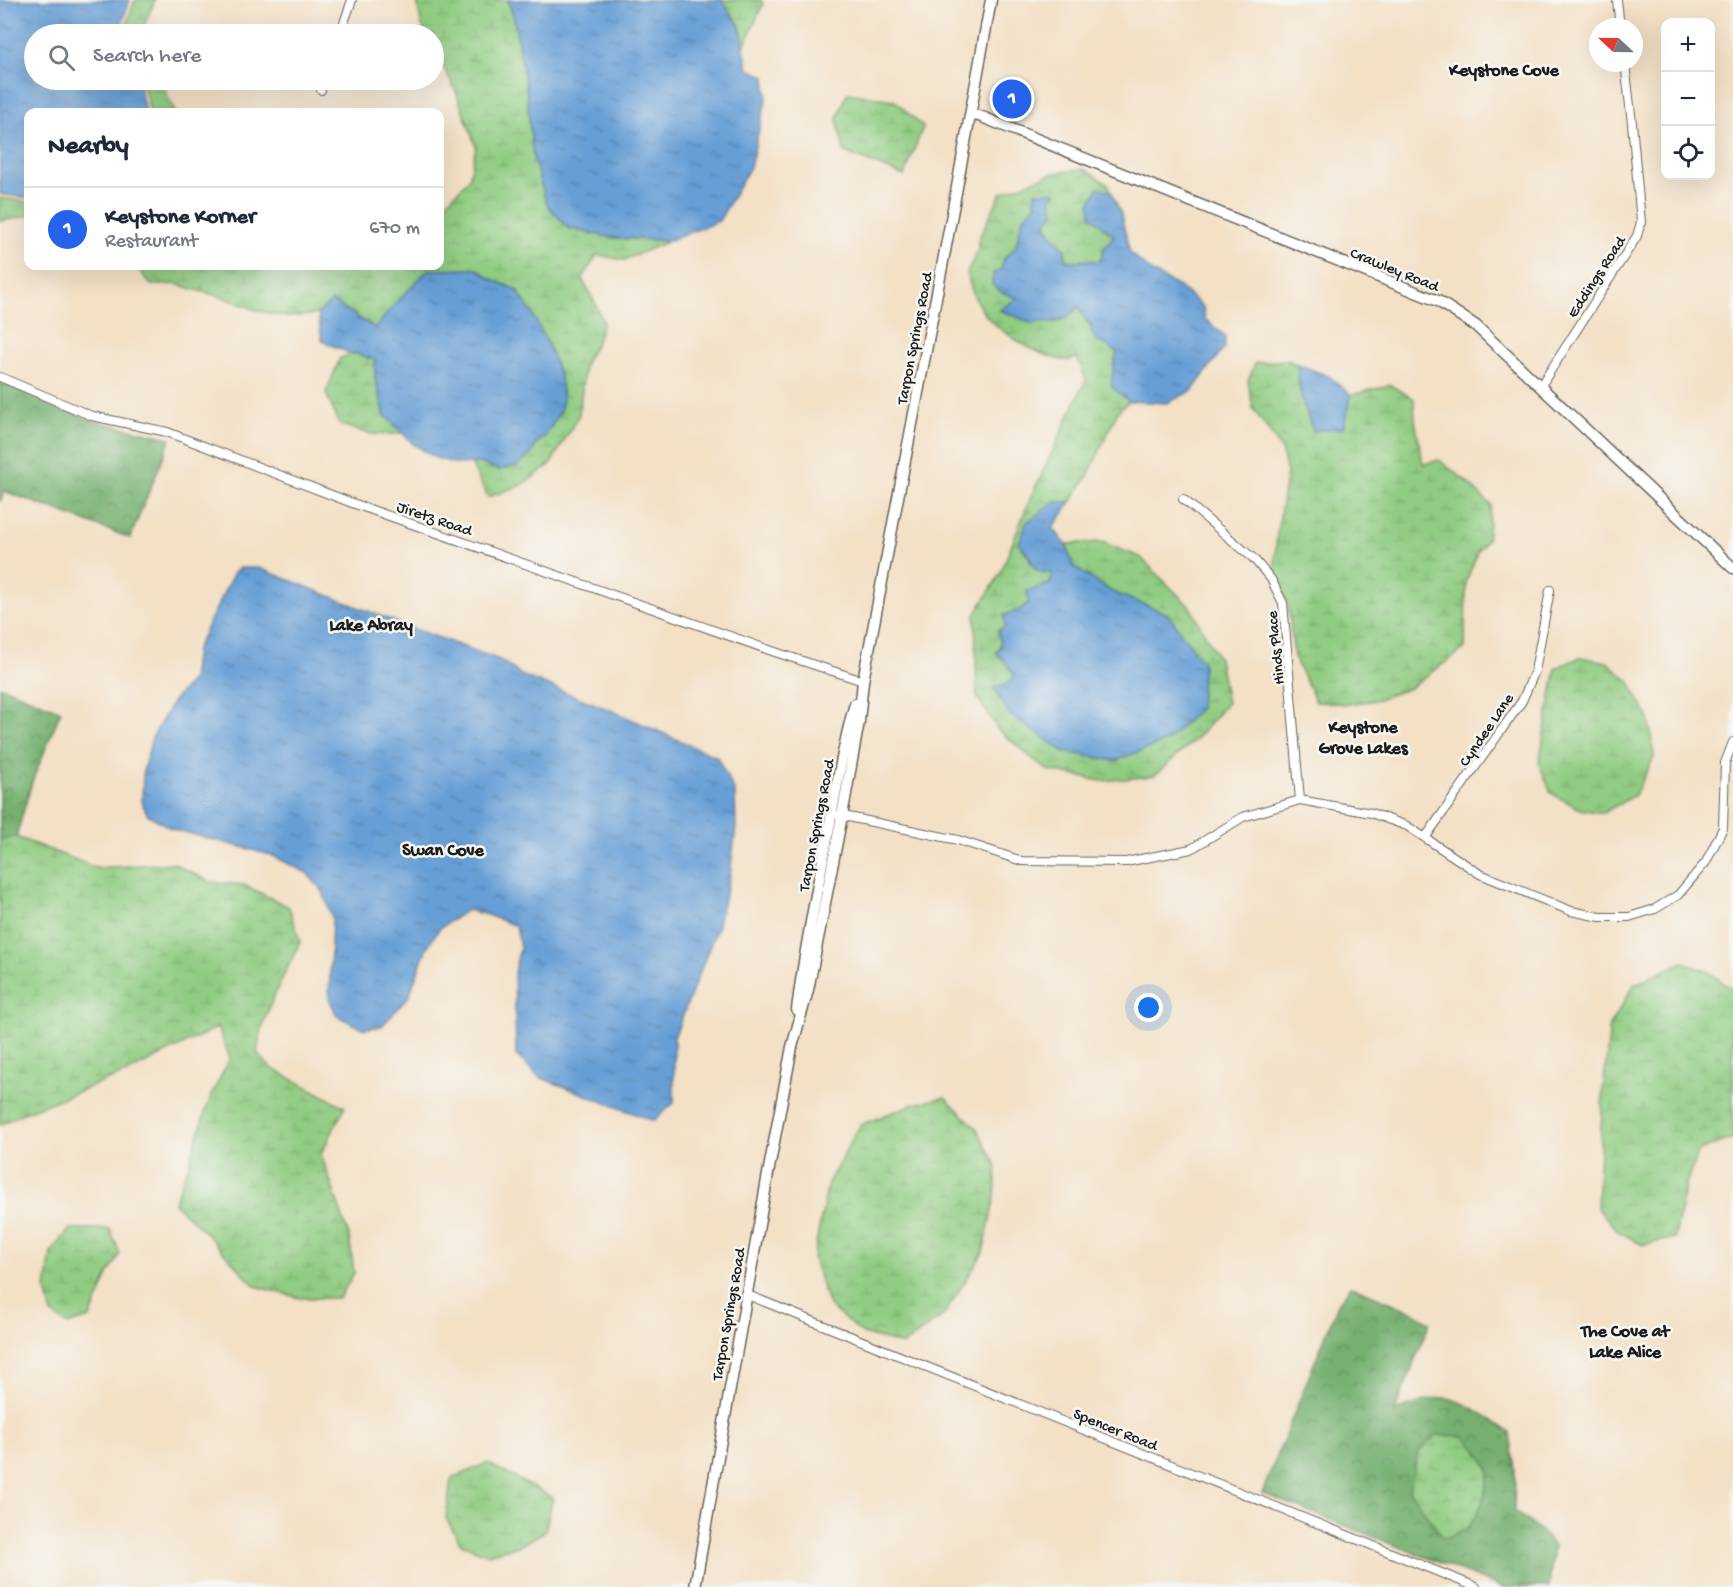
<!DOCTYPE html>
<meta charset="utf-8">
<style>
body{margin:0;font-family:"Gochi Hand",sans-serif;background:#f2f2f3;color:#1f2937}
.controls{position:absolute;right:18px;top:18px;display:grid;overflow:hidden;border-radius:12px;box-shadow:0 6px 24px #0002}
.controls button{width:54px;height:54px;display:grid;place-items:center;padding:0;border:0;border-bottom:2px solid #e0e1e3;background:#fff;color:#1f2937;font:30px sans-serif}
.compass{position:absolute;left:1589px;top:18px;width:54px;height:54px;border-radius:50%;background:#fff;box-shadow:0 6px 24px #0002;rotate:292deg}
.you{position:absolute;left:1149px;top:1008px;width:21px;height:21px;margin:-15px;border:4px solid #fff;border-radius:50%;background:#1a73e8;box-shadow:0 0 0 9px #1a73e833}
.badge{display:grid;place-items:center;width:39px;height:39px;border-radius:50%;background:#2563eb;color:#fff;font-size:20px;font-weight:700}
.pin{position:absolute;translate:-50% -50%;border:3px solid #fff;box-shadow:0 2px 6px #0006}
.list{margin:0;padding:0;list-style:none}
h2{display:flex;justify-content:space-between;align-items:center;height:78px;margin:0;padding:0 24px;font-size:26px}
h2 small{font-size:20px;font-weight:400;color:#747a83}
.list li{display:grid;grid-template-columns:39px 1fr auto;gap:18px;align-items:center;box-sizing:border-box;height:84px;padding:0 24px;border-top:2px solid #e0e1e3}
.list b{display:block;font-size:22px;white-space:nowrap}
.list p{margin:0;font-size:20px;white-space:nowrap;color:#747a83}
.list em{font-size:20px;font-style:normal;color:#747a83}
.icon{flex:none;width:33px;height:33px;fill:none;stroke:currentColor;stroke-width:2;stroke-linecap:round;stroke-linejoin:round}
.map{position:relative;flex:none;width:1733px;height:1587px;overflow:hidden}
.search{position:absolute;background:#fff;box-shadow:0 6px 24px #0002;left:24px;top:24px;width:420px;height:66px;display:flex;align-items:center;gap:15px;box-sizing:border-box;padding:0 21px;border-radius:33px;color:#747a83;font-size:22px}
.panel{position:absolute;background:#fff;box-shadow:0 6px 24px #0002;left:24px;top:108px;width:420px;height:162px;border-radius:12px}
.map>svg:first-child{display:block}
</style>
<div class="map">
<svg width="1733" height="1587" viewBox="0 0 1733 1587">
<defs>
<pattern id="forest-crowns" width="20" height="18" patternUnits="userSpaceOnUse" patternTransform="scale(1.5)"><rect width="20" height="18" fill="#74b070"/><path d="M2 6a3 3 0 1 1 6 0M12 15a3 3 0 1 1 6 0" fill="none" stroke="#5e8e5b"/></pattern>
<pattern id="wetland-marsh" width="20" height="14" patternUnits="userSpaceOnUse" patternTransform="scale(1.5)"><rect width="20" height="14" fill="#90cc82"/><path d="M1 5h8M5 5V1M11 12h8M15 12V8" fill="none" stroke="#7caf70"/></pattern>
<pattern id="water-ripples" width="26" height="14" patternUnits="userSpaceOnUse" patternTransform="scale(1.5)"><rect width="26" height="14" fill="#669ed5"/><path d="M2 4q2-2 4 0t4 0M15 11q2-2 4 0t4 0" fill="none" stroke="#5380ac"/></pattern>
</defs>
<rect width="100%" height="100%" fill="#f6f6f2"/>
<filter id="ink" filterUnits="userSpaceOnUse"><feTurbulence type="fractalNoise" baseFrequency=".0167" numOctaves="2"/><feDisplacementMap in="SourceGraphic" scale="12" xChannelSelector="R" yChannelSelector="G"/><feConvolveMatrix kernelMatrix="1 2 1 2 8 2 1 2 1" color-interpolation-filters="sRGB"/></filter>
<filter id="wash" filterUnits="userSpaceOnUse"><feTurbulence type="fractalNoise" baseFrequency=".008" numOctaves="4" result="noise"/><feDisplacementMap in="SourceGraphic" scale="24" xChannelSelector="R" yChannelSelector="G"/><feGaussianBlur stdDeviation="1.35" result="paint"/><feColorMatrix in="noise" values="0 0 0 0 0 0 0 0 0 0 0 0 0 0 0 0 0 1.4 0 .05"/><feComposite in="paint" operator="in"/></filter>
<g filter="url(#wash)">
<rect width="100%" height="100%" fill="#f3e0c5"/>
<path fill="url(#forest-crowns)" stroke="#486646" stroke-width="1.5" d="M 0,382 L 90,420 L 171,438 L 130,538 L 4,491 L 0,502 Z
M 0,686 L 61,711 L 32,782 L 16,837 L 0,840 Z
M 1351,1286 L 1411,1311 L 1430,1322 L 1395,1411 C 1406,1407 1436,1396 1447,1398 C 1470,1403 1491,1420 1510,1433 L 1515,1471 L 1514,1511 L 1541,1531 L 1554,1547 L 1549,1587 L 1501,1587 L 1262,1493 L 1338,1304 Z"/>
<path fill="url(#wetland-marsh)" stroke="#56744f" stroke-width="1.5" d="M 135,0 L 155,0 L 145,23 L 145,34 L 123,34 Z
M 417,0 L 508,0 L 514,19 L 526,86 L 533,157 L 569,229 L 616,238 L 669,241 L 624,260 L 597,255 L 582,279 L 595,303 L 603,321 L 596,344 L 585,362 L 579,415 L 550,465 L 522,485 L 488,497 L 471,464 L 479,463 L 499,470 L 532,453 L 536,444 L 544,438 L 560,375 L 548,345 L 532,313 L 517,290 L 489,278 L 478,269 L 428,270 L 396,303 L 375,328 L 333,301 L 318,314 L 287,317 L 259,311 L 225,298 L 176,284 L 151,285 L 136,266 L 440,266 L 440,206 L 444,205 L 469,179 L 476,147 L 457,94 L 434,48 L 434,34 L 426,34 L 421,23 Z
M 722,0 L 761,0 L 763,4 L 744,47 L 740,26 Z
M 142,80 L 160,80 L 175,112 L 150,112 Z
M 847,93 L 894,100 L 923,127 L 904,176 L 844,152 L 837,119 Z
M 1084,169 L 1108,184 L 1111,191 L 1098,189 L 1105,229 L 1114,236 L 1104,248 L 1100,261 L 1067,261 L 1064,247 L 1052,235 L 1045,223 L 1035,193 L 1035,206 L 1023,218 L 1015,249 L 1004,258 L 1000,271 L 1001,292 L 1018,298 L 1000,310 L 1033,323 L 1043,321 L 1050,323 L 1067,318 L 1079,306 C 1084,323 1104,343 1118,353 L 1115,360 L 1112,387 L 1129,401 L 1118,411 L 1088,476 L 1071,502 L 1054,502 L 1046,509 L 1019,543 L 1029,557 L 1031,565 L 1052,573 L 1050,584 L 1027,591 L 1029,602 C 1020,609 1009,619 1005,629 C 1001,638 1002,645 996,653 L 1004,660 L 1015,676 L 1008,683 L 994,688 L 1010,715 L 1168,614 L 1112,592 L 1072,566 L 1066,544 L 1102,542 L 1140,557 L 1190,607 L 1219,659 L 1227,703 L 1198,737 L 1154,776 L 1102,781 L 1047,770 L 999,731 L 977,697 L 975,615 L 1000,574 L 1030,499 L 1086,379 L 1077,358 C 1053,368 998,332 983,312 C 975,301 970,286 967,273 L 978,249 L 978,240 L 1001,193 L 1053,173 Z
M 0,198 L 28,202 L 28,216 L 0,221 Z
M 355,353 L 376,360 L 375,379 L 385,415 L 402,433 C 375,437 364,433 339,424 L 326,393 L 340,358 Z
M 1286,360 L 1297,364 L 1301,396 L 1313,431 L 1343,428 L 1351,395 L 1390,385 L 1414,399 L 1415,420 L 1423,464 L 1439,460 L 1466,481 L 1491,505 L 1487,540 L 1478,551 L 1466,582 L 1465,648 L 1410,688 L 1376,700 L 1349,704 L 1316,702 L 1294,657 L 1288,603 L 1274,576 L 1277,534 L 1287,472 L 1281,449 L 1253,408 L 1248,381 L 1255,363 Z
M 1580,657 L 1607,662 L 1629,681 L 1649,719 L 1654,757 L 1635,795 L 1603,813 L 1580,809 L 1551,793 L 1539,763 L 1556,668 Z
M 16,837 L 97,868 L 173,863 L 210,882 L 244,885 L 289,907 L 300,942 C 283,978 262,1013 257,1053 L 271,1068 L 345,1107 L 321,1154 L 349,1236 L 354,1273 L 339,1298 L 300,1298 L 255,1286 L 203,1230 L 174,1203 L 189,1164 L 209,1100 L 230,1058 L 218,1027 L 126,1073 L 21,1114 L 0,1125 L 0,840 Z
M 1683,962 L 1709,972 L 1733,990 L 1733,1138 L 1699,1151 L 1685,1186 L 1675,1238 L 1642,1245 L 1618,1231 L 1597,1208 L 1603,1093 L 1610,1024 L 1635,984 Z
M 945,1097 L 977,1129 L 997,1167 L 995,1197 L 983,1253 L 944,1315 L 903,1345 L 863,1334 L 829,1306 L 813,1259 L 828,1183 L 860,1125 L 913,1104 Z
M 70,1229 L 110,1229 L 120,1254 L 107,1277 L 90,1318 L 68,1325 L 52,1314 L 46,1289 L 51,1252 Z
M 1435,1435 L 1464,1436 L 1478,1451 L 1490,1471 L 1482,1504 L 1468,1528 L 1444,1539 L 1409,1490 L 1418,1453 Z
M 487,1463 L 553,1498 L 545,1531 L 519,1546 L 487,1554 L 461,1544 L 446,1518 L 451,1479 Z"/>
<path fill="url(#water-ripples)" stroke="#415d78" stroke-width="1.5" d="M 0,0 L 130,0 L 118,34 L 34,34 L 34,80 L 138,80 L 145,112 L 28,112 L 28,198 L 0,194 Z
M 508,0 L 722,0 L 740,26 L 748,69 L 765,76 L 767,97 L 750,167 L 719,221 L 669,241 L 616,238 L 569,229 L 547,205 L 533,157 L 526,86 L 514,19 Z
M 1098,188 L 1111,191 L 1121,214 L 1130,253 L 1152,272 L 1181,288 L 1203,307 L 1205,319 L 1225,336 L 1225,347 L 1192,391 L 1167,403 L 1129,401 L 1112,387 C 1110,377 1114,363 1117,353 L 1106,345 L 1097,342 L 1091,331 L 1092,326 L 1082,315 L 1079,306 L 1067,318 L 1050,323 L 1043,321 L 1033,324 L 1000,310 L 1017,298 L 1001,292 L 992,285 L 993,273 L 1000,271 L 1004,258 L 1015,249 L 1023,218 L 1035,206 L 1035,192 L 1056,192 L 1051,199 L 1054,213 L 1045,223 L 1052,235 L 1064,247 L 1067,261 L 1100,261 L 1104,248 L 1114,236 L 1091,216 L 1090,204 Z
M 478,269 L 489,278 L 517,290 L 532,313 L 548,345 L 560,376 L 563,400 L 560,412 L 544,438 L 536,444 L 532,453 L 517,466 L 499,470 L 479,463 L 457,464 L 436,458 L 413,444 L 385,415 L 375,379 L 375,360 L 355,353 L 351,354 L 322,341 L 318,314 L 332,301 L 375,328 L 396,303 L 428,270 Z
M 1297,364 L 1329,376 L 1351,395 L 1343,428 L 1313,431 L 1301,396 Z
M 1054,502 L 1071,502 L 1053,528 L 1066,544 L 1073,566 L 1112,592 L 1168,614 L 1203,663 L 1200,708 L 1167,741 L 1115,761 L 1065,752 L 1010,715 L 994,688 L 1008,683 L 1015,676 L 1004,660 L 996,653 L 1001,646 L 998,630 L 1005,627 L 1004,615 L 1019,610 L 1029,603 L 1027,591 L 1050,584 L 1052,573 C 1032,571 1037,572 1029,556 C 1026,552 1022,547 1019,543 L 1026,523 Z
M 239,568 L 259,568 L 401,624 L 500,660 L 523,676 L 608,709 L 717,757 L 735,792 L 736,827 L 730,875 L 717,928 L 674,1038 L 674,1103 L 653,1121 L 539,1077 L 516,1055 L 514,971 L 520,948 L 516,926 L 487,915 L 467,910 L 439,929 L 427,947 L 409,996 L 382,1026 L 364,1029 L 337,1016 L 329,998 L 332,918 L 323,892 L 307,873 L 271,855 L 172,829 L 147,814 L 142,802 L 143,771 L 152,738 L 173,701 L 192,680 L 196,649 L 234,572 Z"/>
</g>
<g filter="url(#ink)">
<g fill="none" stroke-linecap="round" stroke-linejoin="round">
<g stroke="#676157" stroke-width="10">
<path id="street" d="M 1617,0 L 1620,27
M 340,34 L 352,0
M 321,90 L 324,80
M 0,377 L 92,416 L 167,432 L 355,504 L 775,652 L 863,681
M 1540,387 L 1637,236 L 1641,222 L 1632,123 L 1625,63
M 1183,499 L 1253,558 L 1271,579 L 1283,603 L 1300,800
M 839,815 L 958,840 L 1022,861 L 1126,862 L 1191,849 L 1243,817 L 1300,800 L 1371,813 L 1407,826 L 1480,874 L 1571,911 L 1600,917 L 1629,917 L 1655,909 L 1678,895 L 1706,862 L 1723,828 L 1725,763 L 1733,742
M 1425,838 L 1522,701 L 1535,671 L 1550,590
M 745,1294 L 1476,1587"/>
</g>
<g stroke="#676157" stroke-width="13">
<path id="secondary" d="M 971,114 L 982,117 L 1438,301 L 1476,326 L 1733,568
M 797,1010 C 804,952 816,895 827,838 C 836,794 842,747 855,704
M 695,1587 L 768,1174 L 792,1047 L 808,990 L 842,816 L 859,721 L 863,681 L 953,209 L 991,0"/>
</g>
<use href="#street" stroke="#fff" stroke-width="8"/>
<use href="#secondary" stroke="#fff" stroke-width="10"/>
</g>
</g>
<g text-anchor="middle" stroke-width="5" stroke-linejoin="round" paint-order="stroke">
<g font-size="16" fill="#1c1c1c" stroke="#f6f6f2">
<text transform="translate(1395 268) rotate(22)" y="6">Crawley Road</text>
<text transform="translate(1595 276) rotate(-57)" y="6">Eddings Road</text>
<text transform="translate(913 338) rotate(-79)" y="6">Tarpon Springs Road</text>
<text transform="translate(435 517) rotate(19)" y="6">Jiretz Road</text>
<text transform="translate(1274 648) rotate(-96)" y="6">Hinds Place</text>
<text transform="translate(1485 729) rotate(-56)" y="6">Cyndee Lane</text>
<text transform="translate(815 825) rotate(-79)" y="6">Tarpon Springs Road</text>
<text transform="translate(727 1314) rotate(-80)" y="6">Tarpon Springs Road</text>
<text transform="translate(1116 1428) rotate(22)" y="6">Spencer Road</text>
</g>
<g font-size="18" font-weight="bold" fill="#1c1c1c" stroke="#f6f6f2">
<text x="1504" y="75">Keystone Cove</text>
<text x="371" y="630">Lake Abray</text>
<text x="1363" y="732">Keystone<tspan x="1363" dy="21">Grove Lakes</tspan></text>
<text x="443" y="855">Swan Cove</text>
<text x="1625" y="1336">The Cove at<tspan x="1625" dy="21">Lake Alice</tspan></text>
</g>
</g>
</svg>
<div class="controls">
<button>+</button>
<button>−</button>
<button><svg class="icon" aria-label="locate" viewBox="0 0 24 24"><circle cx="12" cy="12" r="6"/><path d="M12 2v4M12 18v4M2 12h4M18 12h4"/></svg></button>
</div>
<svg class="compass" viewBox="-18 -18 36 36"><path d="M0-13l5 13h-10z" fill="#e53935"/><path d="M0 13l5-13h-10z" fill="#747a83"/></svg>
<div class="you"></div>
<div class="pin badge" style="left:1012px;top:99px">1</div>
<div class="search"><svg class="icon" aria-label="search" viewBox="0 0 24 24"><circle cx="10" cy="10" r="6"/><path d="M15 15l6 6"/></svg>Search here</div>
<section class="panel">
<h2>Nearby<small></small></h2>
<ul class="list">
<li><span class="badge">1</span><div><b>Keystone Korner</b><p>Restaurant</p></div><em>670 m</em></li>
</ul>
</section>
</div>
